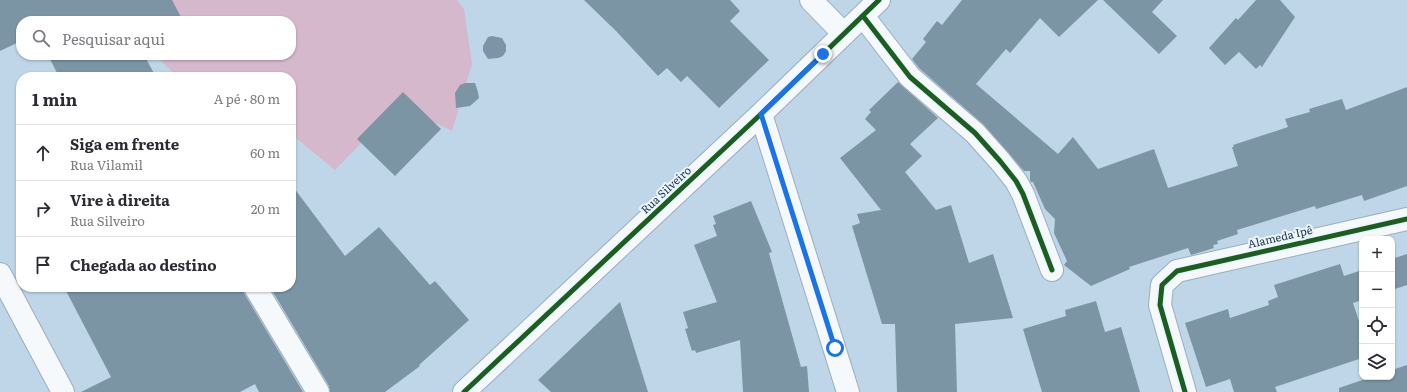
<!DOCTYPE html>
<html lang="pt">
<meta charset="utf-8">
<style>
body{margin:0;font-family:Literata,serif;background:#f7f7f7;color:#2b2b33}
.controls{position:absolute;right:12px;bottom:12px;display:grid;overflow:hidden;border-radius:8px;box-shadow:0 1px 3px #0004}
.controls button{width:36px;height:36px;display:grid;place-items:center;padding:0;border:0;border-bottom:1px solid #e1e1e2;background:#fff;color:#2b2b33;font:20px sans-serif}
.stop{position:absolute;width:12px;height:12px;margin:-9px;border:3px solid #1a73e8;border-radius:50%;background:#fff}
.stop.end{background:#1a73e8;border-color:#fff;box-shadow:0 1px 4px #0008}
.list{margin:0;padding:0;list-style:none}
h2{display:flex;justify-content:space-between;align-items:center;height:52px;margin:0;padding:0 16px;font-size:17px}
h2 small{font-size:13px;font-weight:400;color:#7c7c81}
.list li{display:grid;grid-template-columns:26px 1fr auto;gap:12px;align-items:center;box-sizing:border-box;height:56px;padding:0 16px;border-top:1px solid #e1e1e2}
.list b{display:block;font-size:15px;white-space:nowrap}
.list p{margin:0;font-size:13px;white-space:nowrap;color:#7c7c81}
.list em{font-size:13px;font-style:normal;color:#7c7c81}
.icon{flex:none;width:22px;height:22px;fill:none;stroke:currentColor;stroke-width:2;stroke-linecap:round;stroke-linejoin:round}
.map{position:relative;flex:none;width:1407px;height:392px;overflow:hidden}
.search{position:absolute;background:#fff;box-shadow:0 1px 3px #0004;left:16px;top:16px;width:280px;height:44px;display:flex;align-items:center;gap:10px;box-sizing:border-box;padding:0 14px;border-radius:16px;color:#7c7c81;font-size:15px}
.panel{position:absolute;background:#fff;box-shadow:0 1px 3px #0004;left:16px;top:72px;width:280px;height:220px;border-radius:16px}
.map>svg:first-child{display:block}
</style>
<div class="map">
<svg width="1407" height="392" viewBox="0 0 1407 392">
<rect width="100%" height="100%" fill="#bed6e8"/>
<path fill="#d5b8cb" d="M 106,0 L 457,0 L 464,9 L 472,64 L 452,131 L 398,105 L 335,170 L 291,134 L 291,77 L 178,77 L 155,55 L 291,55 L 291,21 L 121,21 Z"/>
<path fill="#7c95a5" d="M 0,0 L 172,0 L 183,21 L 21,21 L 21,41 L 0,51 Z
M 584,0 L 730,0 L 740,11 L 730,21 L 769,60 L 719,108 L 687,76 L 681,82 L 667,68 L 658,76 L 617,32 Z
M 962,0 L 1098,0 L 1059,37 L 1040,18 L 1010,53 L 1006,49 L 976,84 L 1058,154 L 1073,137 L 1098,169 L 1154,149 L 1168,188 L 1238,166 L 1232,147 L 1234,147 L 1233,145 L 1288,127 L 1285,119 L 1310,112 L 1309,109 L 1342,99 L 1346,110 L 1407,87 L 1407,186 L 1364,201 L 1362,195 L 1316,209 L 1315,206 L 1237,230 L 1238,234 L 1217,241 L 1218,244 L 1213,245 L 1214,248 L 1191,255 L 1188,248 L 1129,267 L 1130,269 L 1091,286 L 1064,265 L 1067,261 L 1054,233 L 1055,219 L 1045,209 L 1033,182 L 1031,182 L 1030,180 L 1030,171 L 1024,171 L 984,125 L 919,68 L 912,59 L 926,42 L 923,39 L 937,21 L 942,25 Z
M 1103,0 L 1163,0 L 1152,12 L 1177,36 L 1159,54 Z
M 1256,0 L 1280,0 L 1295,17 L 1262,67 L 1260,65 L 1256,69 L 1239,52 L 1225,65 L 1209,48 L 1236,18 L 1238,20 Z
M 492,36 L 502,38 L 506,45 L 506,51 L 503,56 L 498,58 L 488,59 L 483,51 L 483,46 L 488,37 Z
M 48,55 L 144,55 L 156,77 L 59,77 Z
M 898,82 L 938,118 L 910,144 L 922,156 L 905,172 L 936,210 L 951,205 L 969,263 L 993,254 L 1013,318 L 955,324 L 957,392 L 897,392 L 895,324 L 882,324 L 852,226 L 860,223 L 857,214 L 881,210 L 840,158 L 876,130 L 865,119 L 871,112 L 869,110 Z
M 465,83 L 475,83 L 478,92 L 479,98 L 470,106 L 456,108 L 455,93 L 460,85 Z
M 403,92 L 441,129 L 395,176 L 357,139 Z
M 291,184 L 345,256 L 379,227 L 430,285 L 435,281 L 469,320 L 419,365 L 420,366 L 385,392 L 330,392 L 329,386 L 270,287 L 291,287 Z
M 751,201 L 772,252 L 769,253 L 801,367 L 807,366 L 809,392 L 743,392 L 740,340 L 696,353 L 695,350 L 692,351 L 685,329 L 688,328 L 683,312 L 717,302 L 694,245 L 717,236 L 713,225 L 716,224 L 713,216 Z
M 1407,254 L 1407,285 L 1392,290 L 1392,259 Z
M 1340,264 L 1344,276 L 1362,270 L 1362,300 L 1353,303 L 1362,330 L 1362,358 L 1275,387 L 1277,392 L 1234,392 L 1230,379 L 1206,387 L 1185,323 L 1228,309 L 1230,318 L 1269,305 L 1268,301 L 1278,297 L 1274,285 Z
M 64,287 L 243,287 L 244,293 L 303,392 L 259,392 L 255,384 L 240,392 L 81,392 L 111,377 Z
M 1096,301 L 1105,332 L 1121,327 L 1140,392 L 1042,392 L 1023,329 L 1066,316 L 1065,310 Z
M 620,302 L 648,392 L 551,392 L 538,380 Z
M 1407,365 L 1407,392 L 1339,392 L 1339,388 L 1371,377 L 1392,377 L 1392,370 Z"/>
<g fill="none" stroke-linecap="round" stroke-linejoin="round">
<g stroke="#99aebe" stroke-width="24">
<path id="minor" d="M 811,0 L 844,34
M 863,16 L 910,77 L 975,133 L 1000,161 L 1016,181 L 1023,194 L 1052,270
M 761,114 L 848,392
M 0,274 L 63,392
M 255,287 L 318,392
M 464,392 L 761,114 L 879,0
M 1185,392 L 1160,305 L 1162,285 L 1177,271 L 1407,219"/>
</g>
<use href="#minor" stroke="#f5f9fc" stroke-width="22"/>
<g stroke="#eaf5fe" stroke-width="8">
<path id="cycleway" d="M 863,16 L 910,77 L 975,133 L 1000,161 L 1016,181 L 1023,194 L 1052,270
M 464,392 L 761,114 L 879,0
M 1185,392 L 1160,305 L 1162,285 L 1177,271 L 1407,219"/>
</g>
<use href="#cycleway" stroke="#1b5e20" stroke-width="5"/>
</g>
<g fill="none" stroke-linecap="round" stroke-linejoin="round">
<path stroke="#1a73e8" stroke-width="5" d="M 823,54 L 761,114 L 835,348"/>
</g>
<g text-anchor="middle" stroke-width="4" stroke-linejoin="round" paint-order="stroke">
<g font-size="11" fill="#22394a" stroke="#eaf5fe">
<text transform="translate(666 190) rotate(-43)" y="4">Rua Silveiro</text>
<text transform="translate(1280 237) rotate(-13)" y="4">Alameda Ipê</text>
</g>
</g>
</svg>
<div class="controls">
<button>+</button>
<button>−</button>
<button><svg class="icon" aria-label="locate" viewBox="0 0 24 24"><circle cx="12" cy="12" r="6"/><path d="M12 2v4M12 18v4M2 12h4M18 12h4"/></svg></button>
<button><svg class="icon" aria-label="layers" viewBox="0 0 24 24"><path d="M12 4l9 5-9 5-9-5zM3 14l9 5 9-5"/></svg></button>
</div>
<div class="stop" style="left:835px;top:348px"></div>
<div class="stop end" style="left:823px;top:54px"></div>
<div class="search"><svg class="icon" aria-label="search" viewBox="0 0 24 24"><circle cx="10" cy="10" r="6"/><path d="M15 15l6 6"/></svg>Pesquisar aqui</div>
<section class="panel">
<h2>1 min<small>A pé · 80 m</small></h2>
<ul class="list">
<li><svg class="icon" aria-label="ahead" viewBox="0 0 24 24"><path d="M12 20V5M6 11l6-6 6 6"/></svg><div><b>Siga em frente</b><p>Rua Vilamil</p></div><em>60 m</em></li>
<li><svg class="icon" aria-label="right" viewBox="0 0 24 24"><path d="M7 20v-9h11M14 6l5 5-5 5"/></svg><div><b>Vire à direita</b><p>Rua Silveiro</p></div><em>20 m</em></li>
<li><svg class="icon" aria-label="arrive" viewBox="0 0 24 24"><path d="M6 21V4h12l-3 4 3 4H6"/></svg><div><b>Chegada ao destino</b></div></li>
</ul>
</section>
</div>
